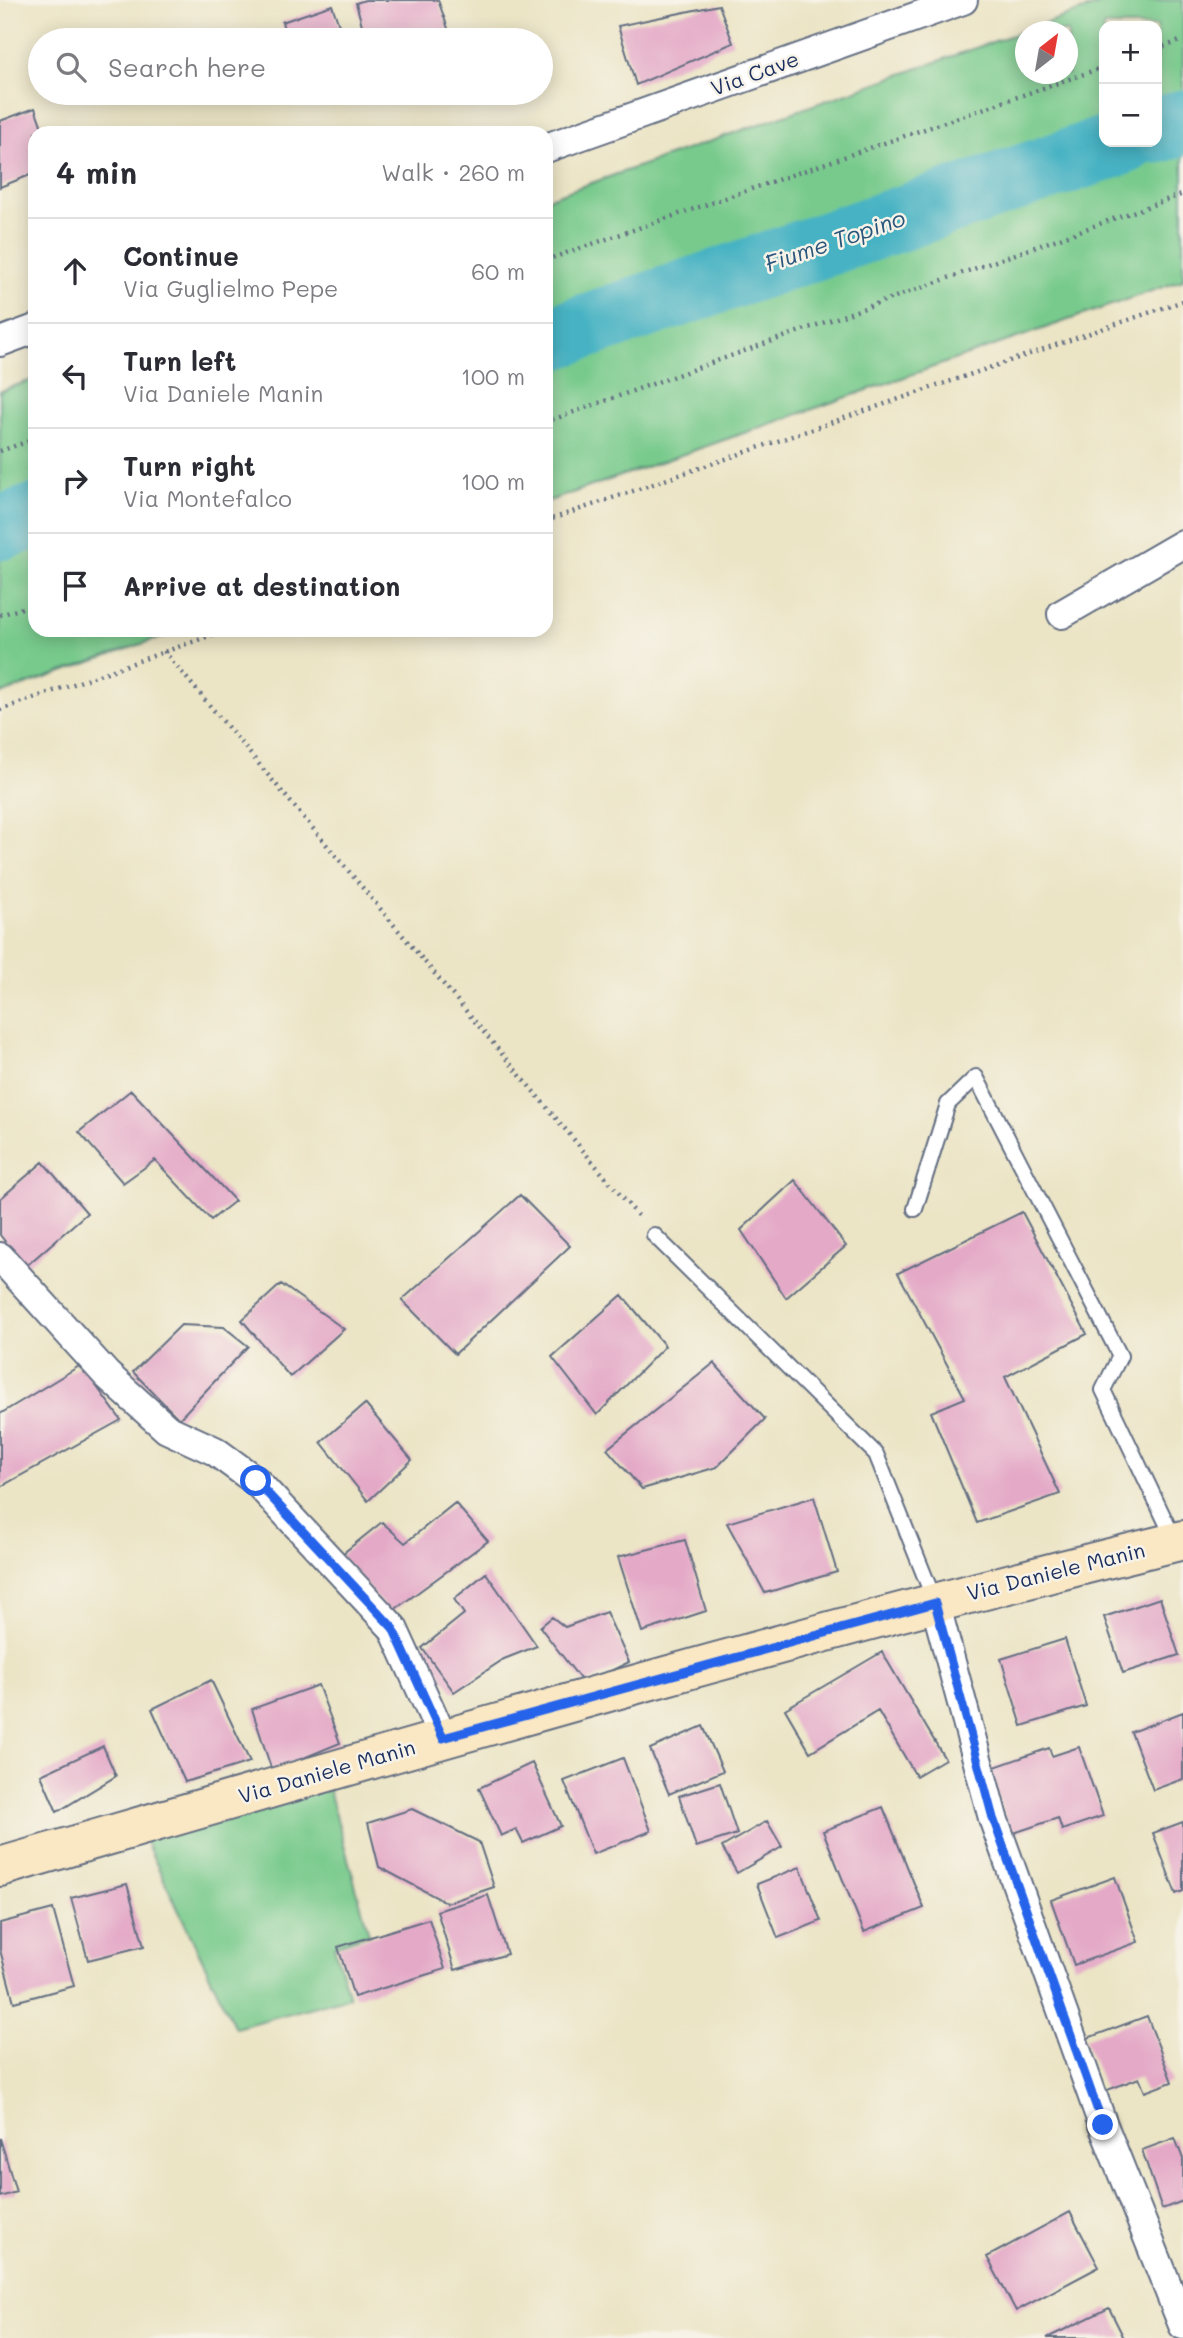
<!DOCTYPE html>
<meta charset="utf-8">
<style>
body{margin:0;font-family:Mali,sans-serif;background:#f7f7f7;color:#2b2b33}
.controls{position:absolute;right:21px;top:21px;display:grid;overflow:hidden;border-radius:14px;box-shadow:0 4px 18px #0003}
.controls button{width:63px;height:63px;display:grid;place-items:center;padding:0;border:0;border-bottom:2px solid #e1e1e2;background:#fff;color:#2b2b33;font:35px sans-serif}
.compass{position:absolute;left:1015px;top:21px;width:63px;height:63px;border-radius:50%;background:#fff;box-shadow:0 4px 18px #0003;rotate:31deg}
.stop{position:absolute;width:21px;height:21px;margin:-16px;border:5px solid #2563eb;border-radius:50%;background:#fff}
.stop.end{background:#2563eb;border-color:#fff;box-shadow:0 2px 7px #0008}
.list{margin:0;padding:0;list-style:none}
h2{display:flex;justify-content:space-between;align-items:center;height:91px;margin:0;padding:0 28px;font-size:30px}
h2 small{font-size:23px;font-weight:400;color:#7c7c81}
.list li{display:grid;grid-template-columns:46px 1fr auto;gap:21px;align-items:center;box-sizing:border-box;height:105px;padding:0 28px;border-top:2px solid #e1e1e2}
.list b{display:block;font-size:26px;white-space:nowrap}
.list p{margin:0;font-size:23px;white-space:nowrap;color:#7c7c81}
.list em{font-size:23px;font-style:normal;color:#7c7c81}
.icon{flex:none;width:38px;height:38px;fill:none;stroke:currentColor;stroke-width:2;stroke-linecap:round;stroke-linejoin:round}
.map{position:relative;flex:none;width:1183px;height:2338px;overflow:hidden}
.search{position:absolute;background:#fff;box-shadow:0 4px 18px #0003;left:28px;top:28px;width:525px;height:77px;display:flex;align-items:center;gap:18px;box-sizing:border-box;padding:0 24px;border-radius:38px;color:#7c7c81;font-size:26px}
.panel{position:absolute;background:#fff;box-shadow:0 4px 18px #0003;left:28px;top:126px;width:525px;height:511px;border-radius:21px}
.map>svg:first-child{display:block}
</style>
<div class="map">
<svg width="1183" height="2338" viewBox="0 0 1183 2338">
<rect width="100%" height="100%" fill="#f7f3e8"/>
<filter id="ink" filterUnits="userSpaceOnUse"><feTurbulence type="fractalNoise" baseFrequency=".0143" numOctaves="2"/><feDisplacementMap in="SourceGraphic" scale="14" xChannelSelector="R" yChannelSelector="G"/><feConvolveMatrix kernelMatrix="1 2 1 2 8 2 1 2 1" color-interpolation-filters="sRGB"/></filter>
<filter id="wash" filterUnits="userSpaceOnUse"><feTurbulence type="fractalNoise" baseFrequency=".00686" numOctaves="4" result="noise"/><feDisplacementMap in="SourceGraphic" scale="28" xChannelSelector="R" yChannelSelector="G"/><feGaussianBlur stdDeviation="1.57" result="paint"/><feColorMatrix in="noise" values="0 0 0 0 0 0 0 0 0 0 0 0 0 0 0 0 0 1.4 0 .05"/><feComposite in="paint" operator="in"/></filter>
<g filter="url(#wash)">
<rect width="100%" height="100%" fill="#ebe4c5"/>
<path fill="#78ca8c" stroke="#4a7c75" stroke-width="2" fill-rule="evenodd" d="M 1112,0 L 1183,0 L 1183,280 L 546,502 L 546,199 ZM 1104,26 L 1157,26 L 1157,142 L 1104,142 ZM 1026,32 L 1068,32 L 1068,74 L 1026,74 Z
M 35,379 L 35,630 L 181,630 L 0,694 L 0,391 Z
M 325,1776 L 369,1934 L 334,1946 L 349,1997 L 235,2028 L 140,1830 Z"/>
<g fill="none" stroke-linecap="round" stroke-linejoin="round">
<path stroke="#46b2c3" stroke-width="65" d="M 1157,131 L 1183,122
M 546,340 L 1124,142
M 0,528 L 35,516"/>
</g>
<g id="blocks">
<path fill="#e4a9c7" d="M 365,0 L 438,0 L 452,40 L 366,40 L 356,3 Z
M 332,5 L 344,40 L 287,40 L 282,22 Z
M 719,5 L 733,43 L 636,85 L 618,26 Z
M 35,108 L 44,133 L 35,133 L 35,173 L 0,187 L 0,121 Z
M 131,1090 L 235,1201 L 211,1220 L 155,1160 L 123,1183 L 79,1132 Z
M 43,1162 L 87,1213 L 25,1267 L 0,1235 L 0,1199 Z
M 795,1180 L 846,1246 L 786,1298 L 741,1230 Z
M 520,1195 L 570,1246 L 455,1354 L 402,1300 Z
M 1022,1212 L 1087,1334 L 1005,1377 L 1060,1494 L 977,1523 L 931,1412 L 965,1398 L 898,1273 Z
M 281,1284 L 344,1329 L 290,1377 L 242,1320 Z
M 622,1295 L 665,1346 L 597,1415 L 552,1357 Z
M 181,1325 L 224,1327 L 248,1346 L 179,1419 L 133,1372 Z
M 714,1363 L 765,1419 L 717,1467 L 642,1489 L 607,1449 Z
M 81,1365 L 121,1420 L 0,1487 L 0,1414 Z
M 365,1404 L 412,1460 L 368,1501 L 321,1442 Z
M 814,1497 L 837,1572 L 765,1593 L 727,1523 Z
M 455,1503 L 488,1541 L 390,1613 L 341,1555 L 382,1522 L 405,1543 Z
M 685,1540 L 706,1611 L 642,1632 L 618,1557 Z
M 486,1573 L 537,1646 L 504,1659 L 454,1692 L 422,1648 L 464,1614 L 454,1599 Z
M 1160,1598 L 1179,1655 L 1123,1673 L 1104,1617 Z
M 606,1612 L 629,1662 L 584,1684 L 540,1627 L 552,1617 L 565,1627 Z
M 1065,1639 L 1086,1706 L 1022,1726 L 1001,1659 Z
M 882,1652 L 945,1759 L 916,1776 L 878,1711 L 810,1752 L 785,1709 Z
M 211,1680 L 250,1762 L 185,1782 L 152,1709 Z
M 318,1685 L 340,1743 L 272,1771 L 252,1709 Z
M 1183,1712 L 1183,1779 L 1153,1790 L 1131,1732 Z
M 703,1726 L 723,1771 L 669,1794 L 650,1749 Z
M 103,1746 L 116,1776 L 57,1812 L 41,1775 Z
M 1079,1747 L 1103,1816 L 1062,1830 L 1058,1818 L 1011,1834 L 989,1769 L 1049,1748 L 1052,1756 Z
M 623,1758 L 651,1831 L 593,1854 L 564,1781 Z
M 532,1763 L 561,1826 L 523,1843 L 516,1829 L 501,1836 L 479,1788 Z
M 720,1783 L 737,1834 L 696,1847 L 679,1796 Z
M 883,1807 L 924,1908 L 864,1932 L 823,1831 Z
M 412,1809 L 479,1842 L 494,1887 L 447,1903 L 379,1867 L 368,1823 Z
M 767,1821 L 782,1847 L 737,1873 L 722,1847 Z
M 1183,1822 L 1183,1891 L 1176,1894 L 1153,1833 Z
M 800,1867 L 821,1921 L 778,1938 L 757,1884 Z
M 1115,1877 L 1138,1942 L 1074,1965 L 1051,1900 Z
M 127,1884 L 144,1946 L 88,1960 L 71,1898 Z
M 488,1895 L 507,1954 L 455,1970 L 437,1911 Z
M 53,1909 L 74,1986 L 14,2002 L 0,1950 L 0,1923 Z
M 429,1919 L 445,1969 L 354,1997 L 338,1947 Z
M 1147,2016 L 1172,2082 L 1145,2092 L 1139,2078 L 1105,2091 L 1085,2039 Z
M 0,2138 L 16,2192 L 0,2197 Z
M 1175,2138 L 1183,2159 L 1183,2201 L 1162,2209 L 1142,2150 Z
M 1070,2212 L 1099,2267 L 1016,2311 L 987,2257 Z
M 1109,2308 L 1124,2338 L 1047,2338 Z"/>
</g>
</g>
<g filter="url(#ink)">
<use href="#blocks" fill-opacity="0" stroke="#646e82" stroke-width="2"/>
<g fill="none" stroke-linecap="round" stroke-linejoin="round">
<g stroke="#646e82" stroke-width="18">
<path id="lane" d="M 915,1209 L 948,1104 L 976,1077 L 1120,1356 L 1103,1390 L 1175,1541
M 654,1235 L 876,1454 L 935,1602"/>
</g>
<g stroke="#646e82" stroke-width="32">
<path id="street" d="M 546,148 L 963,0
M 0,342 L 35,329
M 1062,614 L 1183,544
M 0,1257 L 107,1375 L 167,1429 L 215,1451 L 256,1481 L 393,1628 L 443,1738
M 935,1603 L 993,1818 L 1103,2125 L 1183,2325"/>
</g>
<g stroke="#646e82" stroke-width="42">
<path id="secondary" d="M 0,1867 C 393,1753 786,1637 1183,1540"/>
</g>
<path stroke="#646e82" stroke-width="4.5" stroke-dasharray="2 5" stroke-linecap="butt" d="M 1157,49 L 1183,40
M 546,260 L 1104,67
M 546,422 L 1183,194
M 0,451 L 35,439
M 546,521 L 1183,301
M 0,615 L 35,604
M 164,651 L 638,1216
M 0,710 L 226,630"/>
<use href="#lane" stroke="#fff" stroke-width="14"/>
<use href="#street" stroke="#fff" stroke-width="28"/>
<use href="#secondary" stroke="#fae7c3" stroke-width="38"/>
</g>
</g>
<g fill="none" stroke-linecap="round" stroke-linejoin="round" filter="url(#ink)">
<path stroke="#2563eb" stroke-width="9" d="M 256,1481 L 393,1628 L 443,1738 L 935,1603 L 993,1818 L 1103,2125"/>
</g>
<g text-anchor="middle" stroke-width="5" stroke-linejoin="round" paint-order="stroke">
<g font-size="21" fill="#1b2f5e" stroke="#f7f3e8">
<text transform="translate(755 74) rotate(-20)" y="7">Via Cave</text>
<text transform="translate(1056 1572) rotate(-14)" y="7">Via Daniele Manin</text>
<text transform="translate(327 1772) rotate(-16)" y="7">Via Daniele Manin</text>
</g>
<g font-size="23" font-style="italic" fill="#28567c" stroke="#f7f3e8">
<text transform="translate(835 241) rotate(-19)" y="8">Fiume Topino</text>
</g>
</g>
</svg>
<div class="controls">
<button>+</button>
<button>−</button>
</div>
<svg class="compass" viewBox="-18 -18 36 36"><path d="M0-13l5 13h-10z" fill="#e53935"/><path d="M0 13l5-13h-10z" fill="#7c7c81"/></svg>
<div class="stop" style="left:256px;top:1481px"></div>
<div class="stop end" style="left:1103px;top:2125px"></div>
<div class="search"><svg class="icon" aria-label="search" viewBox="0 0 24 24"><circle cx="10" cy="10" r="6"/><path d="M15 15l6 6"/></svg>Search here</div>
<section class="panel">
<h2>4 min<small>Walk · 260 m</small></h2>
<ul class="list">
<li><svg class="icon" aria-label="ahead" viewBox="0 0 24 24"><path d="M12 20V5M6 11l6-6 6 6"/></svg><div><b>Continue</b><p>Via Guglielmo Pepe</p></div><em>60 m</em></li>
<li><svg class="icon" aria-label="left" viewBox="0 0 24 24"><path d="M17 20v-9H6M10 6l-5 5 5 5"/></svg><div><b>Turn left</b><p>Via Daniele Manin</p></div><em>100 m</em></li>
<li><svg class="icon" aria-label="right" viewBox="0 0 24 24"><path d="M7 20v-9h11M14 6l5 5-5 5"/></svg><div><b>Turn right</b><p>Via Montefalco</p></div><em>100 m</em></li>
<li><svg class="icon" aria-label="arrive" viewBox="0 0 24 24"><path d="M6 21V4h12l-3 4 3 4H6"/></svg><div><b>Arrive at destination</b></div></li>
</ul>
</section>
</div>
